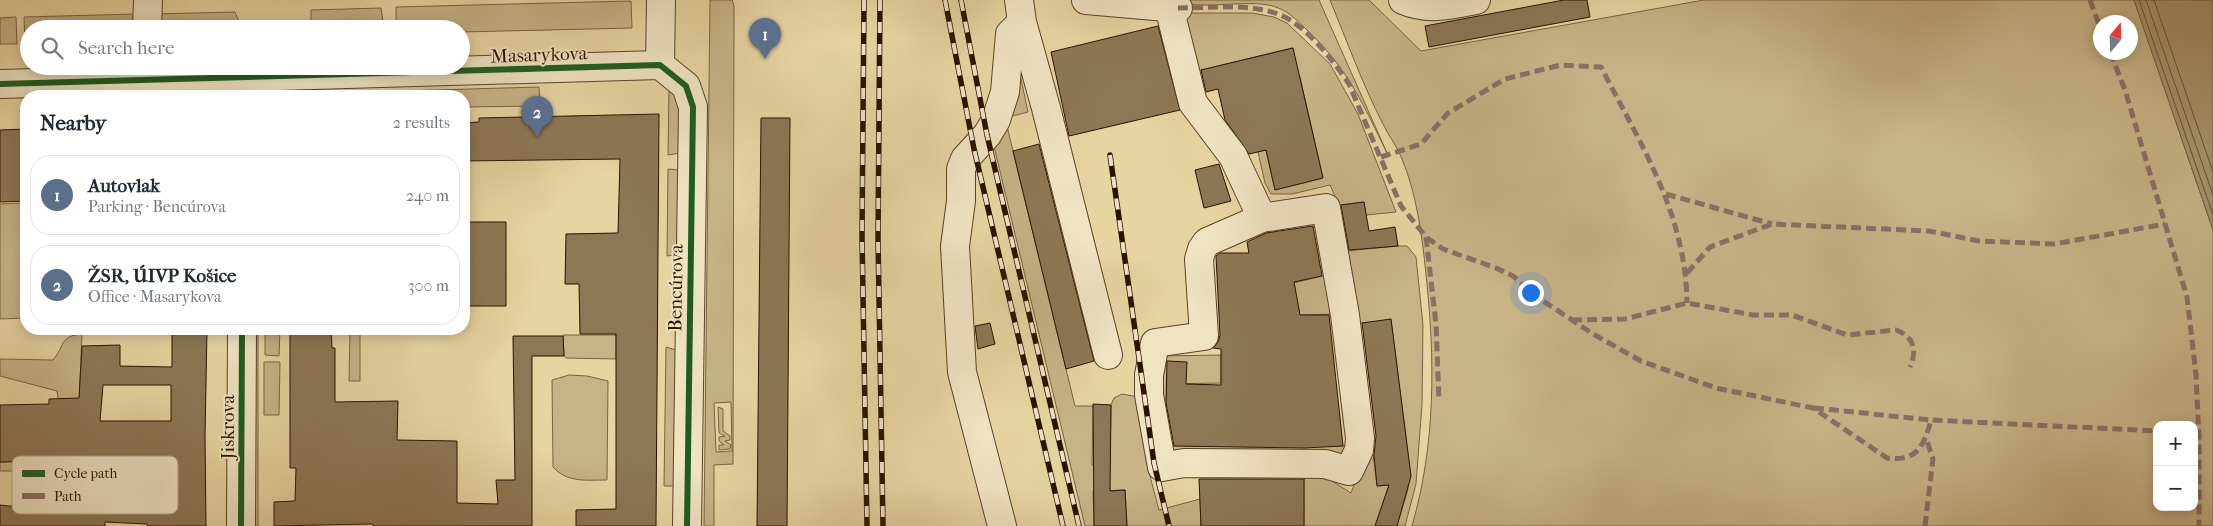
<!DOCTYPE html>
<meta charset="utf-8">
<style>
body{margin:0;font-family:"IM FELL French Canon",serif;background:#f2f2f3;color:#1f2937}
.controls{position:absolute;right:15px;bottom:15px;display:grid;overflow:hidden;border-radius:10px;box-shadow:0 2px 12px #0003}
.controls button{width:45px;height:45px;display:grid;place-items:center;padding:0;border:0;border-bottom:1px solid #e0e1e3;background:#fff;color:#1f2937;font:25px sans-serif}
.compass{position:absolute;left:2093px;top:15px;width:45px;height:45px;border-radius:50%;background:#fff;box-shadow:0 2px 12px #0003;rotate:19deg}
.you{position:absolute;left:1530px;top:292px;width:18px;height:18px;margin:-12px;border:4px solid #fff;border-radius:50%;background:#1a73e8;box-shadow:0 0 0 8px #1a73e833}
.badge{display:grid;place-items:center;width:32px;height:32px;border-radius:50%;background:#8f2418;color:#fff;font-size:16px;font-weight:700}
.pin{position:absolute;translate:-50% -41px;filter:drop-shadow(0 1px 2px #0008)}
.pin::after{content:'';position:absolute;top:26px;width:18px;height:15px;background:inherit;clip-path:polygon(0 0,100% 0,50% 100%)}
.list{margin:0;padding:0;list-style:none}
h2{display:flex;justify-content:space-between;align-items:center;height:65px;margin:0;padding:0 20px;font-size:21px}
h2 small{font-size:16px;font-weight:400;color:#747a83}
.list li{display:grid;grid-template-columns:32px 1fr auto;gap:15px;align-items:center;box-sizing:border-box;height:80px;margin:0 10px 10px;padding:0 10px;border:1px solid #e0e1e3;border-radius:20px}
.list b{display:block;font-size:19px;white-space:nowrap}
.list p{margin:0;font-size:16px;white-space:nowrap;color:#747a83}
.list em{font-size:16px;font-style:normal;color:#747a83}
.icon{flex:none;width:28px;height:28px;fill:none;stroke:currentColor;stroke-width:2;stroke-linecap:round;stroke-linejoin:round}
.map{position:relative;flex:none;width:2213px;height:526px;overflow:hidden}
.search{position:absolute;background:#fff;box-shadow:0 2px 12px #0003;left:20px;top:20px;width:450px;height:55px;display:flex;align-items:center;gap:12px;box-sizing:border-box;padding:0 18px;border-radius:28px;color:#747a83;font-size:19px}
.panel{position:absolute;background:#fff;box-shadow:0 2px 12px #0003;left:20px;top:90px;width:450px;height:245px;border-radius:20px}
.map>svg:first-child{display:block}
</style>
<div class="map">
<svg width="2213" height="526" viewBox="0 0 2213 526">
<rect width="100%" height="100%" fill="#e7d4a1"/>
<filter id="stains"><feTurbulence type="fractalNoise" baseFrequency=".004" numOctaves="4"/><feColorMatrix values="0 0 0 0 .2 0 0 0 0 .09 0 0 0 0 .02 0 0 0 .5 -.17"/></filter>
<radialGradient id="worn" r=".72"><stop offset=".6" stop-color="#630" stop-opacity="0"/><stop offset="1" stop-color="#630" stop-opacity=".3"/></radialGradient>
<path fill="#c7b386" stroke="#796243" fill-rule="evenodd" d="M 710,0 L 732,0 L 734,6 L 733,464 L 714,465 L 714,526 L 704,526 ZM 731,402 L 732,451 L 716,452 L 714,403 Z
M 1173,0 L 1319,0 L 1387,153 C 1364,106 1348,69 1309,32 C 1297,20 1286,8 1268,5 C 1237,0 1202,11 1173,0 Z
M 1330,0 L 1369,0 L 1421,51 L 1704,0 L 2134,0 L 2213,230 L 2213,526 L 1412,526 C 1436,443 1435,359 1426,274 C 1422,236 1417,195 1402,159 C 1397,146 1388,135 1382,122 C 1362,83 1347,41 1330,0 ZM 2100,22 L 2130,22 L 2130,52 L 2100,52 ZM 2157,425 L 2194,425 L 2194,507 L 2157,507 Z
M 631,1 L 632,28 L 461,32 L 461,29 L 396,29 L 396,7 Z
M 381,8 L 384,29 L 261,29 L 311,25 L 311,10 Z
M 235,12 L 242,29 L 153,29 L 155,14 Z
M 1179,13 L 1252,13 L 1274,17 L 1287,23 L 1330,64 L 1358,114 L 1396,212 L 1366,215 L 1364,202 L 1339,205 L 1330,185 L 1292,194 L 1271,194 L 1265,183 L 1258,152 L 1266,150 L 1275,190 L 1323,178 L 1300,77 L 1252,89 L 1292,48 L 1194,72 Z
M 137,14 L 140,29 L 29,29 L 29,43 L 25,43 L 24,17 Z
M 16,17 L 17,44 L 0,44 L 0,18 Z
M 1013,41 L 1028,112 L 1005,118 L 1075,406 L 1093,406 L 1092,465 L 1110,465 L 1111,405 L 1114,398 L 1122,394 L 1138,397 L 1151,480 L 1159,510 L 1200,499 L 1201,526 L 1127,526 L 1125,490 L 1093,491 L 1094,526 L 1085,526 L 992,138 Z
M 539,87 L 540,106 L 464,107 L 464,96 L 297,96 L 297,94 Z
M 669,90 L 681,97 L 681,153 L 668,155 Z
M 668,169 L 679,170 L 682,254 L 667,256 Z
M 26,203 L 26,318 L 0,319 L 0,204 Z
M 1398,246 L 1407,246 L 1416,257 L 1423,325 L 1422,404 L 1416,484 L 1405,526 L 1397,526 L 1408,489 L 1409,463 L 1391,320 L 1357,324 L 1346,251 Z
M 1330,274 L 1338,314 L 1300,315 L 1294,283 Z
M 251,329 L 258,329 L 258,526 L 251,526 Z
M 265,329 L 280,329 L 279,356 L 265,355 Z
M 350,329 L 360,329 L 360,381 L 349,381 Z
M 82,334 L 76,471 L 0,471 L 0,462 L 59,460 L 56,399 L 58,398 L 57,391 L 0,376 L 0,359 L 53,360 C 65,346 59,336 82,334 Z
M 563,335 L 616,335 L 616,359 L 566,358 L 564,356 Z
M 666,347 L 679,351 L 674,486 L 664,486 Z
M 1221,355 L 1221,383 L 1167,384 L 1166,408 L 1160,408 L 1160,416 L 1166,417 L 1167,445 L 1351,446 L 1349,452 L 1343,456 L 1330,458 L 1289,453 L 1182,457 L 1167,453 C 1155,433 1146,375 1161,356 Z
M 264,362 L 280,362 L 279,415 L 264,415 Z
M 569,375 L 587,376 L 608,381 L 607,480 C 587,480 567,483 553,467 L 552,380 Z
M 718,407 L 723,409 L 723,431 L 730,436 L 730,440 L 725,441 L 731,445 L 730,449 L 719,450 L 719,445 L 724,445 L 719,441 L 719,437 L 725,436 L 719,433 Z
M 1371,439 L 1377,486 L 1389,485 L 1375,526 L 1304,526 L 1304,471 L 1324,476 L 1351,493 Z"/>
<path fill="#a7926a" stroke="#755f40" d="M 2134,0 L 2213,0 L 2213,230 Z"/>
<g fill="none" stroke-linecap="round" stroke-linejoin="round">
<path stroke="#695235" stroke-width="1" d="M 2139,0 L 2213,215
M 2146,0 L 2213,195
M 2154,0 L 2213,172"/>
</g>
<path fill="#8d7754" stroke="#2b1200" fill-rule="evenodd" d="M 1564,0 L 1587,0 L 1590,17 L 1429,47 L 1425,26 Z
M 1158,26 L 1180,110 L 1069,136 L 1051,52 Z
M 1293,48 L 1323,178 L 1275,190 L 1266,150 L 1249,154 L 1225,120 L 1218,89 L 1206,92 L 1201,70 Z
M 659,114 L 656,526 L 576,526 L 576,510 L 616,509 L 616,334 L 580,334 L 579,284 L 565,284 L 566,234 L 618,233 L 620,159 L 464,161 L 464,123 L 479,122 L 479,118 Z
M 761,118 L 790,118 L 787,526 L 757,526 Z
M 26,129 L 26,201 L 0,202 L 0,130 Z
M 1039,144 L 1094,361 L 1066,369 L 1013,151 Z
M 1219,164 L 1231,201 L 1204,208 L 1195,170 Z
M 1364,202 L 1369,231 L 1395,227 L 1398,246 L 1349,250 L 1341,205 Z
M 464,222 L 506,222 L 506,306 L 464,306 Z
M 1313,226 L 1322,276 L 1294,282 L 1300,315 L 1329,315 L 1343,446 L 1304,448 L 1174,446 L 1166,403 L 1167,361 L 1187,362 L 1186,384 L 1221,385 L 1221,349 L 1213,348 L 1218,342 L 1220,335 L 1216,256 L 1220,253 L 1249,253 L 1247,242 L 1266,233 Z
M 1391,319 L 1411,476 L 1397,526 L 1375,526 L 1389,485 L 1377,486 L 1374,455 L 1376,436 L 1362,323 Z
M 990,323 L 995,344 L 978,349 L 975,326 Z
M 172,329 L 207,329 L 205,436 L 206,526 L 147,526 L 147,524 L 105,522 L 105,526 L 0,526 L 0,505 L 27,508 L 77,508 L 76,460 L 0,462 L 0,405 L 49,404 L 49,399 L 79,398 L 82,346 L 120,345 L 120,366 L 172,367 ZM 103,385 L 171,385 L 171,421 L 100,421 Z
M 290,329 L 331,329 L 332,348 L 335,348 L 335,402 L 398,401 L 397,440 L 457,441 L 457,503 L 498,504 L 496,480 L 515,480 L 513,336 L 563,336 L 564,356 L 532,356 L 532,526 L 373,526 L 373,524 L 274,526 L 274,502 L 295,501 L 296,468 L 290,468 Z
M 1093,404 L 1111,405 L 1110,491 L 1125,490 L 1127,526 L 1094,526 Z
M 1199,479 L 1304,479 L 1304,526 L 1201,526 Z"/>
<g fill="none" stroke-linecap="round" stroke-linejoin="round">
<g stroke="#5a4228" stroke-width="30">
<path id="minor" d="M 1019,0 L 1022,22 L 1046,108 L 1108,355
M 1086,0 L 1178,8
M 1403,0 C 1428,11 1451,5 1476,0
M 1169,7 L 1193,103 L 1233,156 L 1262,218 L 1207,242 L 1202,249 L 1199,259 L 1204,336 L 1155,343 L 1149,375 L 1149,395 L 1162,467 L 1184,463 L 1325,464 L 1349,471 L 1359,450 L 1360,438 L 1345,315 L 1326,208 L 1262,218
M 147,29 L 148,0
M 660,65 L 686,86 L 693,107 L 687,526
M 660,65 L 661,0
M 0,84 L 660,65
M 241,526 L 242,329
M 1002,526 L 962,372 L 955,246 L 961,201 L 961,169 L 965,159 L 987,135 L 996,120 L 1005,92 L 1010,34 L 1022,22"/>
</g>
<use href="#minor" stroke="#efe3c2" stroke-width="28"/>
<g stroke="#2b1200" stroke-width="5.5">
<path id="rail" d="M 864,0 L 862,237 L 867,526
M 880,0 L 878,239 L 883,526
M 945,0 L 974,149 L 1063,526
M 961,0 L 987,135 L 1079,526
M 1110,155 L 1154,463 L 1169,526"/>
</g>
<use href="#rail" stroke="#efe3c2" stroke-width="4" stroke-dasharray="11" stroke-linecap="butt"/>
<path stroke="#8d6e63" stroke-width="5" stroke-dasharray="10 5" stroke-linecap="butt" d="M 2090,0 L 2100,27
M 1178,8 C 1210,8 1248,3 1278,14 C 1305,24 1333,60 1349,84 L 1401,206 L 1426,237 L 1443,249 L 1496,268 L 1513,276 L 1537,297 L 1593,334 L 1641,361 L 1716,388 L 1813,408 L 1887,458 C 1917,462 1924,446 1931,420 L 2157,431
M 2110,52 L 2125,90 L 2187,297 L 2196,375 L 2199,438 L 2199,526
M 1381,157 L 1421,144 L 1448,113 L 1505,79 L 1561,65 L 1601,67 C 1641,145 1686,214 1687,303
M 1666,194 L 1772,224
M 1426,237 L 1436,324 L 1439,400
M 1687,273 L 1710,247 L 1772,224 L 1929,231 L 1979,241 L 2054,244 L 2165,224
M 1572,320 L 1625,319 L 1687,303 L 1753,315 L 1792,315 L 1847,335 L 1896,330 C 1915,337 1917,351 1910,367
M 1814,408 L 1931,420
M 1925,526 L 1933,459 L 1926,438"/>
<g stroke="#efe3c2" stroke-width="9">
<path id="cycleway" d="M 0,84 L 660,65 L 686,86 L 693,107 L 687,526
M 241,526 L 242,329"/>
</g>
<use href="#cycleway" stroke="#1b5e20" stroke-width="6"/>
</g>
<g text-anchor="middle" stroke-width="4" stroke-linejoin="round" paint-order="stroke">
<g font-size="19" fill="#2b1200" stroke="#efe3c2">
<text transform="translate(539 54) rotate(-2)" y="7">Masarykova</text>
<text transform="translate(675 288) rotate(-89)" y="7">Bencúrova</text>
<text transform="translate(227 427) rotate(-90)" y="7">Jiskrova</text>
</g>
</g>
<rect x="12" y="456" width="166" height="58" rx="8" fill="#efe3c2" stroke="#b4a488" stroke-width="1"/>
<rect x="22" y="470" width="23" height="7" fill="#1b5e20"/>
<rect x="22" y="493" width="23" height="6" fill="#8d6e63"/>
<g font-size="14" fill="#2b1200">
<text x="54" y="478">Cycle path</text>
<text x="54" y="501">Path</text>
</g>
<rect width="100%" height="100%" filter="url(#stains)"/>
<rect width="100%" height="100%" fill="url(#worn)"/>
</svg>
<div class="controls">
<button>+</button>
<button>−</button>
</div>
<svg class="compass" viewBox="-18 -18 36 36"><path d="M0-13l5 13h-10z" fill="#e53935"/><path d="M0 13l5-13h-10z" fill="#747a83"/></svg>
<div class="you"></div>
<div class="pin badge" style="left:765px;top:59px;background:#5c6f8a">1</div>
<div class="pin badge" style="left:537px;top:137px;background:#5c6f8a">2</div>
<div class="search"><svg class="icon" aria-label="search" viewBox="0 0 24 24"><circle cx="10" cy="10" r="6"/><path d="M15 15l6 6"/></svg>Search here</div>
<section class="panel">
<h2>Nearby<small>2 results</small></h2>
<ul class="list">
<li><span class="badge" style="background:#5c6f8a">1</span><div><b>Autovlak</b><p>Parking · Bencúrova</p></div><em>240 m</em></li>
<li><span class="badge" style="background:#5c6f8a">2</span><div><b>ŽSR, ÚIVP Košice</b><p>Office · Masarykova</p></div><em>300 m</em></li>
</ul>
</section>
</div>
